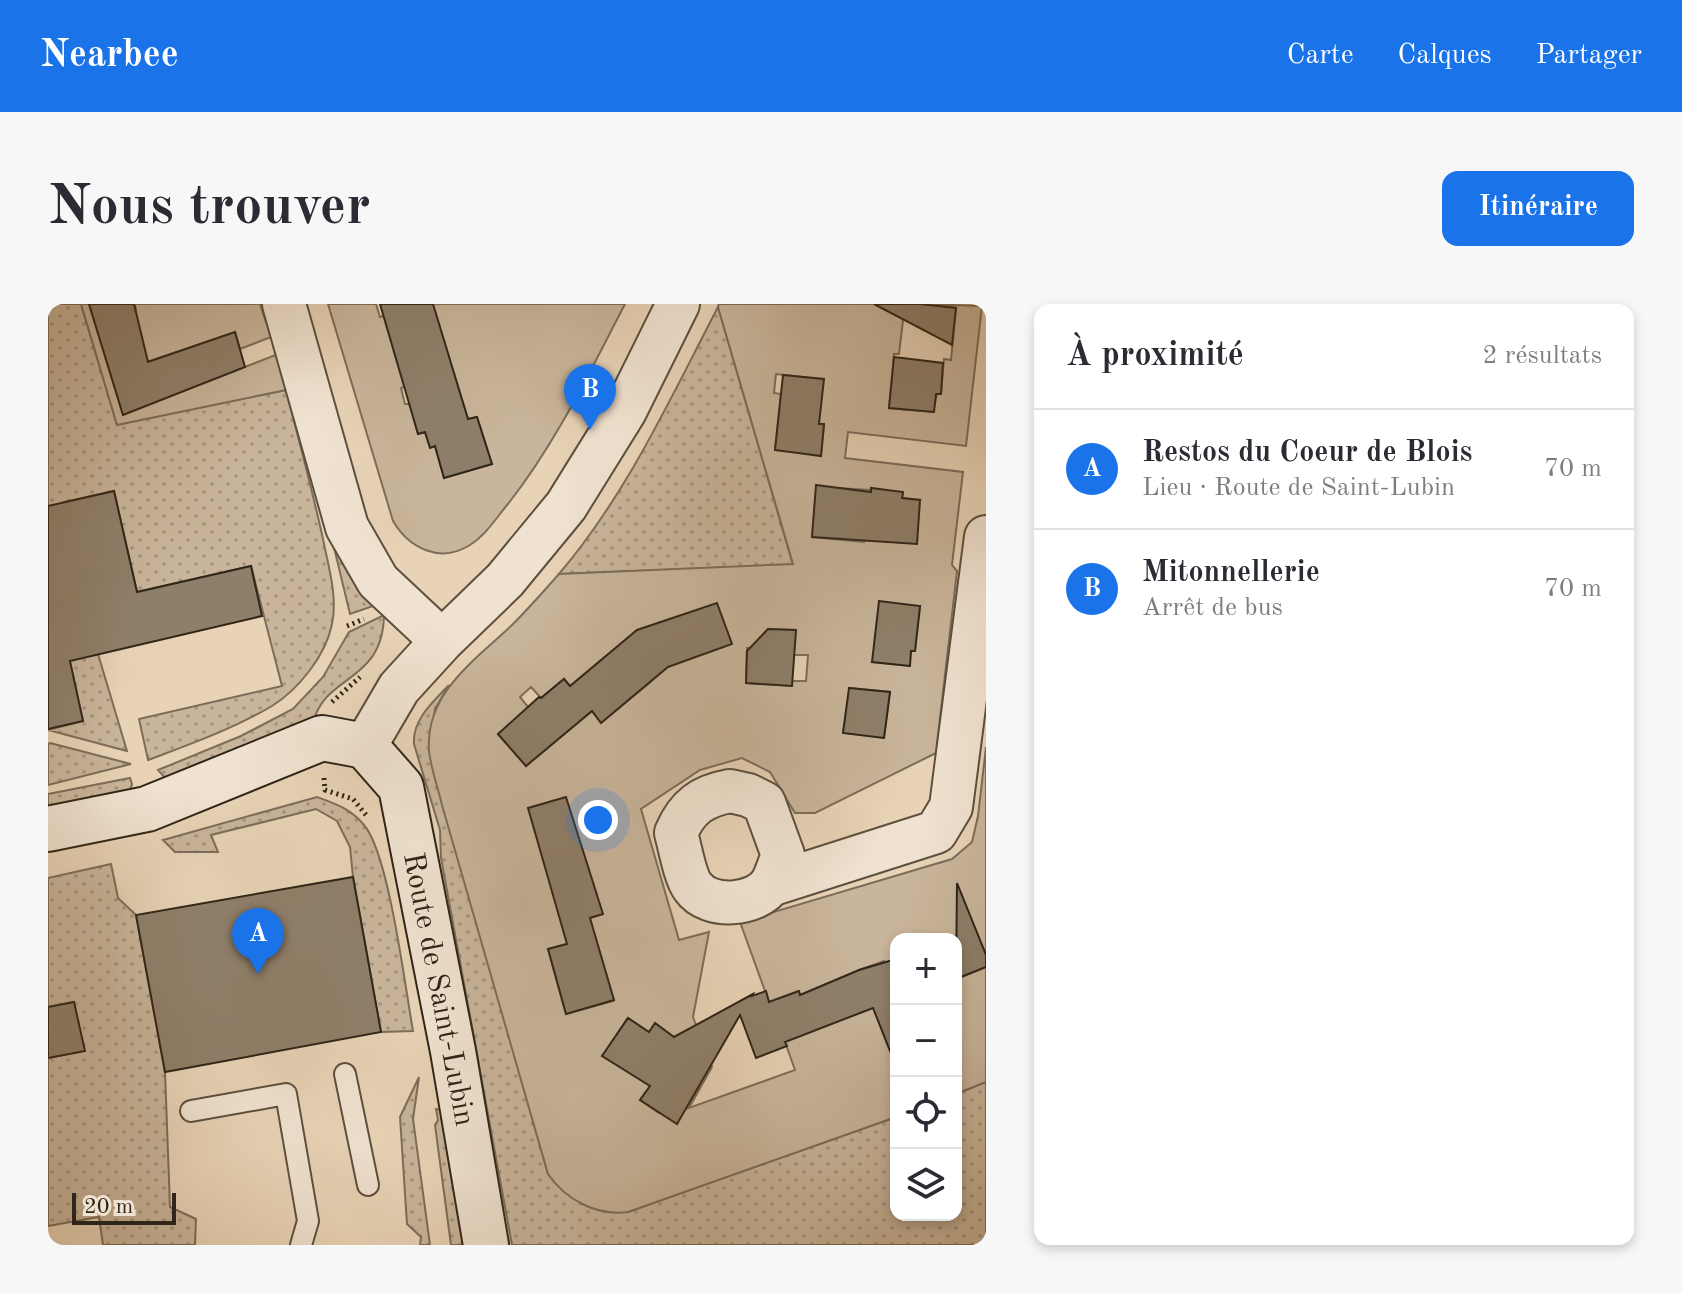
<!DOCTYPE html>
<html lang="fr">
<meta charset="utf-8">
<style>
body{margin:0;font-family:"Old Standard TT",serif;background:#f7f7f7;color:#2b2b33}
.controls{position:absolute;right:24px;bottom:24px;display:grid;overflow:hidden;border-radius:16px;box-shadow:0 4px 12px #0003}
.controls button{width:72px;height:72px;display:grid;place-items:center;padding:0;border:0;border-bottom:2px solid #e1e1e2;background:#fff;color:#2b2b33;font:40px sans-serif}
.scale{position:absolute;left:24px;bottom:20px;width:104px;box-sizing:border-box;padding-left:8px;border:4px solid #2f2518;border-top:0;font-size:22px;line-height:28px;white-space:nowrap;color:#2f2518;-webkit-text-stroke:6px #f0e2d0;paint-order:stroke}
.you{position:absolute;left:550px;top:516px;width:28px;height:28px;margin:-20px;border:6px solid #fff;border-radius:50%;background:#1a73e8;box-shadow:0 0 0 12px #1a73e833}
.badge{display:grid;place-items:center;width:52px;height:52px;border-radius:50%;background:#1a73e8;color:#fff;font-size:26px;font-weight:700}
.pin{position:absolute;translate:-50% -66px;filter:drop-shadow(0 2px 4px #0008)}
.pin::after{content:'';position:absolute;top:42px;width:28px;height:24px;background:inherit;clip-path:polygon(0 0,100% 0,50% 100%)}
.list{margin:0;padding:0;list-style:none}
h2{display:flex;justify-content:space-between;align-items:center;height:104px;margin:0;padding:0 32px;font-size:34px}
h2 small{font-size:26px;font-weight:400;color:#7c7c81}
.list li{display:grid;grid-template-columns:52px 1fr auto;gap:24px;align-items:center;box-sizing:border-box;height:120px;padding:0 32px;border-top:2px solid #e1e1e2}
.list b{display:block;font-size:30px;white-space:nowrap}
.list p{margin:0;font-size:26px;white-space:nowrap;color:#7c7c81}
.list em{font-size:26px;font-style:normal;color:#7c7c81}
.icon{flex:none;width:44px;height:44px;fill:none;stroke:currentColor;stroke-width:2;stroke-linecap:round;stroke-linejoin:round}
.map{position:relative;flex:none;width:938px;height:941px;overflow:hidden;border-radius:16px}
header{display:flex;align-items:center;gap:48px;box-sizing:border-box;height:112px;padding:0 40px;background:#1a73e8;color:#fff}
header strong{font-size:38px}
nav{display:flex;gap:44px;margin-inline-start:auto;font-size:28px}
.intro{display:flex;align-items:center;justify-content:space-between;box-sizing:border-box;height:192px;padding:0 48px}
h1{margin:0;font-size:56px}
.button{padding:20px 36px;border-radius:16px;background:#1a73e8;color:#fff;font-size:28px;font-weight:700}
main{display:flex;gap:48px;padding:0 48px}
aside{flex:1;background:#fff;border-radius:16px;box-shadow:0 4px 12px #0003}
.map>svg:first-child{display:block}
</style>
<header>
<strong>Nearbee</strong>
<nav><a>Carte</a><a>Calques</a><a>Partager</a></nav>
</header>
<div class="intro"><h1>Nous trouver</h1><a class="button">Itinéraire</a></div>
<main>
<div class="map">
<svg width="938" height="941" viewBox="0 0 938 941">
<defs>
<pattern id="grass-dots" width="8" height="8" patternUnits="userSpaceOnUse" patternTransform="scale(2)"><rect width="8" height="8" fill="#c9b59b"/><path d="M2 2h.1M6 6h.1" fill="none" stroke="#a4937d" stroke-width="1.8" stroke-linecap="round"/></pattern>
</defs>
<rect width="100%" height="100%" fill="#e8d3b6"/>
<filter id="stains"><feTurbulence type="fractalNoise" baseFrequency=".0025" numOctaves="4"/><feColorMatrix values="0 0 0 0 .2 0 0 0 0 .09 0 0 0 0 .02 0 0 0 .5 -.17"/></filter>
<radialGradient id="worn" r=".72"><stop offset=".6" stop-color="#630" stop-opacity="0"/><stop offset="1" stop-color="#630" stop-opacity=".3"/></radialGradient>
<path fill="url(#grass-dots)" stroke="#7c6d5a" stroke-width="2" d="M 0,0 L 33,0 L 69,120 L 238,86 C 251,136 264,185 275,235 C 280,261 290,293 284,320 C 278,351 251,385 224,402 C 185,425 142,440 100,456 L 91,415 L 234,382 L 203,262 L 89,288 L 66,187 L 16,198 L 0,222 Z
M 670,3 L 745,261 L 511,270 C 579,190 622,95 670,3 Z
M 283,231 L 328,301 L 302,310 Z
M 336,311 C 335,380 275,370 265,420 L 119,476 L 110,466 L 193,432 L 245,405 L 275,373 L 301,328 Z
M 16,333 L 50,350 L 79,447 L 0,426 L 35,417 Z
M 401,381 L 387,405 L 381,447 L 500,870 C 522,901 545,902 580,908 L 848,813 L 848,911 L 908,911 L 908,790 L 938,778 L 938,941 L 464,941 L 393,554 L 392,526 L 366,440 C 364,416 385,398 401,381 Z
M 2,439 L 83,460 L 0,481 L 0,440 Z
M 82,474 L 84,480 L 80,494 L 0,510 L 0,490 Z
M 269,493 C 288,500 303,505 316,521 C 341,550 357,683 365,727 L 333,728 L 305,573 L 302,543 L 289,517 L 268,505 L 163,531 L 170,548 L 127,548 L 115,536 Z
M 63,560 L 70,594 L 88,611 L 117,768 L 122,903 L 148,915 L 147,941 L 55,941 L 51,913 L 0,922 L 0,754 L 36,747 L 26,698 L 0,703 L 0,574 Z
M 371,773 L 365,815 L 382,941 L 372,941 L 373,933 L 359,920 L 352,813 Z
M 388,805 L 399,806 L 421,941 L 403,941 L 387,821 L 390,816 Z"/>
<path fill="#c9b59b" stroke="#7c6d5a" stroke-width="2" fill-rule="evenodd" d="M 33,0 L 41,0 L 75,111 L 230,50 L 238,86 L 69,121 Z
M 87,0 L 212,0 L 223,33 L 192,45 L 187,28 L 84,63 L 81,10 L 88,7 Z
M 280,0 L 328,0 L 332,13 L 385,0 L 577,0 C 541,69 508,139 460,200 C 448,214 438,231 422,241 C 392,260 361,244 345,217 ZM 405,68 L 420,115 L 429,113 L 444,160 L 396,174 L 387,142 L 382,143 L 377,128 L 370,130 L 362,100 L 357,100 L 353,84 Z
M 671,0 L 857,0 L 851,50 L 846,50 L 841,104 L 885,108 L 889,90 L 893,90 L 896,55 L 903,56 L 908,4 L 872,0 L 934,2 L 918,142 L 800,128 L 797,154 L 915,168 L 904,261 L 909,267 L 888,449 L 767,509 L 747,509 L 722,468 L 694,454 L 652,466 L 593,505 L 631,636 L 661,628 L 645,713 L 664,763 L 641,804 L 747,766 L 737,738 L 752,691 L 750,687 L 721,698 L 692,618 L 904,555 L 924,538 L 930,512 L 938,443 L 938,651 L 927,625 L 900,635 L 848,635 L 848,661 L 840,664 L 836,657 L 811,666 L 848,702 L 848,813 L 580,908 C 548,912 518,896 500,870 L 394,501 C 390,484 383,465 381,447 C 377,388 428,356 465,320 C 481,304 496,287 511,270 L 745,260 L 670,3 ZM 728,70 L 770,75 L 771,120 L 776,121 L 773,151 L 727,146 L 733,90 L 726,89 ZM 789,184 L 855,188 L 854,194 L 872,196 L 817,235 L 816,238 L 764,233 L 768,187 ZM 872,303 L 867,346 L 863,347 L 861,362 L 824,358 ZM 720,325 L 743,326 L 746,351 L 760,351 L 758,377 L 744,377 L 744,382 L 698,379 L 699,344 L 715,344 L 716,329 ZM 516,375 L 522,382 L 600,380 L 553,418 L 544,407 L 478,462 L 450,430 L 481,404 L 472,393 L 483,383 L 493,394 ZM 802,384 L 842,388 L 836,434 L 795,429 ZM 547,632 L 565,697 L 518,710 L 500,645 ZM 579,715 L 601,728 L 636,771 L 652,781 L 638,805 L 620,795 L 611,809 L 592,796 L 602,782 L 555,752 Z
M 938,663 L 938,778 L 908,790 L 908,675 Z"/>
<path fill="#8f7f6a" stroke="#2f2518" stroke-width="2" d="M 41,0 L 86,0 L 100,58 L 187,28 L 197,63 L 75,111 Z
M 332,0 L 385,0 L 420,115 L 429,113 L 444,160 L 396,174 L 387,142 L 382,144 L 377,128 L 370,130 Z
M 826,0 L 872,0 L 908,4 L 904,41 Z
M 846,53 L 895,59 L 893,90 L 888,90 L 886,108 L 841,104 Z
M 735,71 L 776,75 L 771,120 L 776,120 L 773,152 L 727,146 Z
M 768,181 L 823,188 L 823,184 L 855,188 L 854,194 L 872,196 L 869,240 L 764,233 Z
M 66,187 L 89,288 L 203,262 L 214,312 L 22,357 L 35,417 L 0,425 L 0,202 Z
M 831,297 L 872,302 L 867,347 L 863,347 L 862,362 L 824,358 Z
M 669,299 L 684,340 L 620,363 L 553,419 L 544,407 L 478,462 L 450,430 L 491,393 L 493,394 L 516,375 L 522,382 L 589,326 Z
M 720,325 L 748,326 L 744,382 L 698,379 L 699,347 Z
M 801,384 L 842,388 L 836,434 L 795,429 Z
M 518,493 L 555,610 L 542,614 L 566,696 L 518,710 L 500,645 L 519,640 L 480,504 Z
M 305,573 L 333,728 L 117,768 L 88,611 Z
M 909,579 L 938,651 L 938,663 L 908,675 Z
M 848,655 L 848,756 L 846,757 L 825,704 L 737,738 L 739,742 L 708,754 L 692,711 L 629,820 L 592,796 L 602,782 L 554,752 L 580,714 L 601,728 L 607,719 L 626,733 L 705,690 L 704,692 L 718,687 L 721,698 L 751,687 L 752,691 L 811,666 Z
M 26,698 L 37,747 L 0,754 L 0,703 Z"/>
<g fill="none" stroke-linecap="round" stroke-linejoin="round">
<g stroke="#5d5040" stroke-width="24">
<path id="lane" d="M 297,770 L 320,881
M 143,807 L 238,790 L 260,917 L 253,941"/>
</g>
<g stroke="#5d5040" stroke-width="46">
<path id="street" d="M 236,0 L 299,223 L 330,277 L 394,337
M 317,442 L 351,384 L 394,337 L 457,276 L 518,202 L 577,107 L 630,0
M 682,487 L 700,491 L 716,499 L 735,551 C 731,560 728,572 723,580 C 708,602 661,606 645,583 C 637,573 632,543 628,529 C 639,503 654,492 682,487 Z
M 722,581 L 888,528 L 903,503 L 938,233"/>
</g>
<g stroke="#2f2518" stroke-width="48">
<path id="secondary" d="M 0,525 L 99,505 L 274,434 L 317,442 L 353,483 L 405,747 L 438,941"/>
</g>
<path stroke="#2f2518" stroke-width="5" stroke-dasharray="2 4" stroke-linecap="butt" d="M 299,322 L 316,315
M 284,398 L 312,373
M 276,474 L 277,486 L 305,495 L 318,511"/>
<use href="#lane" stroke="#f0e2d0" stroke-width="20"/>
<use href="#street" stroke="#f0e2d0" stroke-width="42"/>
<use href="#secondary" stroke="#f0e2d0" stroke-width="44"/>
</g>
<g text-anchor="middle" stroke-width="7" stroke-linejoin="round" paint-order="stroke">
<g font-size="30" fill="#2f2518" stroke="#f0e2d0">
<text transform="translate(392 685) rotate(79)" y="10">Route de Saint-Lubin</text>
</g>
</g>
<rect width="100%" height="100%" filter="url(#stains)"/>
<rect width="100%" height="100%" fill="url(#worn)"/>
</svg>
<div class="controls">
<button>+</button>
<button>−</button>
<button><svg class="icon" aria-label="locate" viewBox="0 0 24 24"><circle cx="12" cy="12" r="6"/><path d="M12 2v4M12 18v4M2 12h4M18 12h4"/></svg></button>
<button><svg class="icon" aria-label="layers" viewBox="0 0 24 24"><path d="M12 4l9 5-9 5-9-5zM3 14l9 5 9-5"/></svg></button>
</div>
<div class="scale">20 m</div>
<div class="you"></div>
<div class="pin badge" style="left:210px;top:670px">A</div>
<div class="pin badge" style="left:542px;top:126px">B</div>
</div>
<aside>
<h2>À proximité<small>2 résultats</small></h2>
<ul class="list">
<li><span class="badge">A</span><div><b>Restos du Coeur de Blois</b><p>Lieu · Route de Saint-Lubin</p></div><em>70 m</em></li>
<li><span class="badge">B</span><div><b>Mitonnellerie</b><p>Arrêt de bus</p></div><em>70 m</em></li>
</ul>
</aside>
</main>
